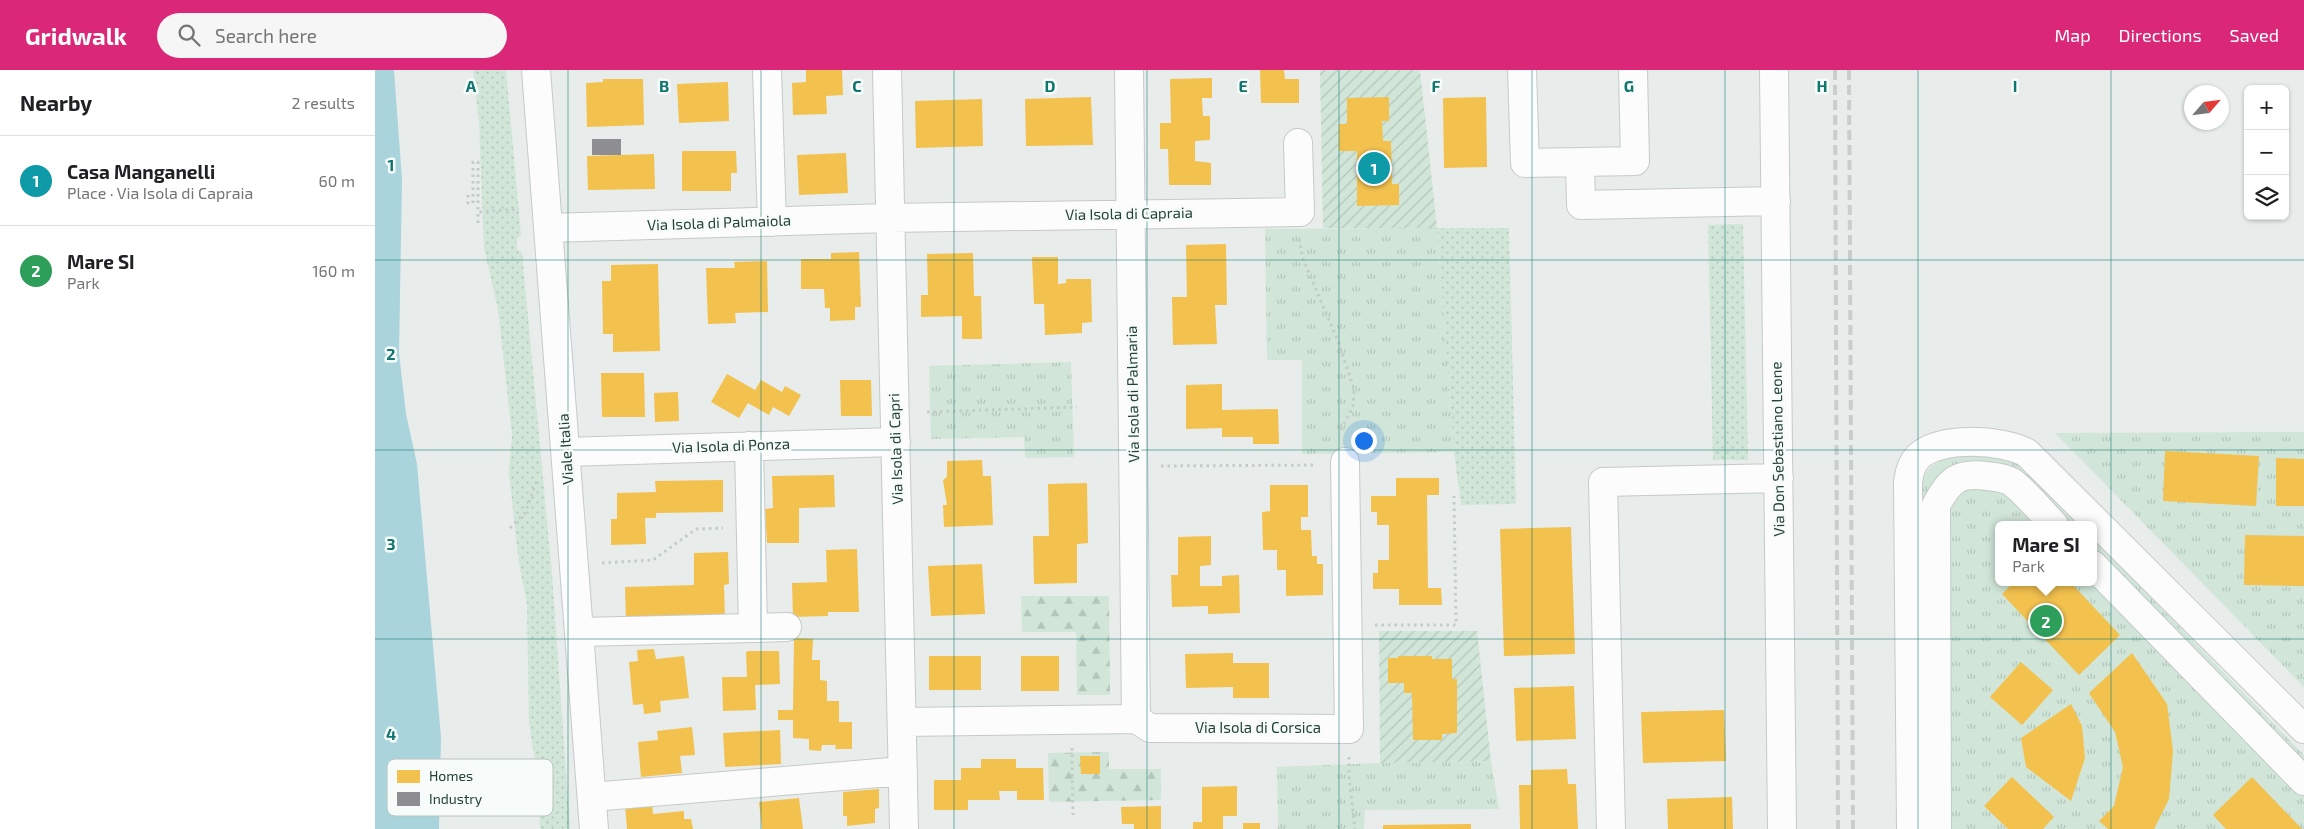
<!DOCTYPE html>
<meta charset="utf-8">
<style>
body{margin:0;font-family:"Exo 2",sans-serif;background:#f6f6f6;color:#202124}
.controls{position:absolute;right:15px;top:15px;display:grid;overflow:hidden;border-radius:8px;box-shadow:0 1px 4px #0004}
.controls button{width:45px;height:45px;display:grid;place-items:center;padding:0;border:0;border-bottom:1px solid #e0e0e0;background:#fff;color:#202124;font:25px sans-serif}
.compass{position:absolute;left:1809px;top:15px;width:45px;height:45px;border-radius:50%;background:#fff;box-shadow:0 1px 4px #0004;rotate:62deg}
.you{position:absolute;left:988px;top:370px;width:18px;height:18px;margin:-12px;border:4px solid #fff;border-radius:50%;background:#1a73e8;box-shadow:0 0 0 8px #1a73e833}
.badge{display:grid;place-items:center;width:32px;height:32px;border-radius:50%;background:#db2777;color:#fff;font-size:16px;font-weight:700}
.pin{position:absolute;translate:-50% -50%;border:2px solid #fff;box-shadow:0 1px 5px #0006}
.popup{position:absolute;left:1620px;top:451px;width:102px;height:65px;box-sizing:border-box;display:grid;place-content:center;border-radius:8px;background:#fff;filter:drop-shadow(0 1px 4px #0005);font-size:16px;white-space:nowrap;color:#757577}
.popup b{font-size:19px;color:#202124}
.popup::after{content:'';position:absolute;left:50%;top:100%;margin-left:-10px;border:10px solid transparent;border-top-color:#fff}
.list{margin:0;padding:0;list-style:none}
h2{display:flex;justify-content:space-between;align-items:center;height:65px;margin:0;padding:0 20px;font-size:21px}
h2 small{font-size:16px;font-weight:400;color:#757577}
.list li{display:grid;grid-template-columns:32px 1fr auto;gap:15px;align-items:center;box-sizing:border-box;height:90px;padding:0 20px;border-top:1px solid #e0e0e0}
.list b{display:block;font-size:19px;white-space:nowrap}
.list p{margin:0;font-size:16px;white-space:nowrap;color:#757577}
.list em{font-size:16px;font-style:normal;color:#757577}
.icon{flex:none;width:28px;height:28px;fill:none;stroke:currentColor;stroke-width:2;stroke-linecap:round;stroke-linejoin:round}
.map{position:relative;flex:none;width:1929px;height:759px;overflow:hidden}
header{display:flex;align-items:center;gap:30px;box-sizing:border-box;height:70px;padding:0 25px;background:#db2777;color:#fff}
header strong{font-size:24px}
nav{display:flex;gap:28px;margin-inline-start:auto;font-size:18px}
.search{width:350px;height:45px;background:#f6f6f6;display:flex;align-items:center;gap:12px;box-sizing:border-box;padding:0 18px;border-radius:28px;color:#757577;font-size:19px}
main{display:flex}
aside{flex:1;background:#fff}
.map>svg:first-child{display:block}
</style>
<header>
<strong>Gridwalk</strong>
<div class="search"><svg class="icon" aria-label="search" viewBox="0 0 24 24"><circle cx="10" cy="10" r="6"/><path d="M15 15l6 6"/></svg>Search here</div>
<nav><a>Map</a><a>Directions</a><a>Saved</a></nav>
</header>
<main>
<aside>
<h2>Nearby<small>2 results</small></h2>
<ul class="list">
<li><span class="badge" style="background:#0f9aa8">1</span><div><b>Casa Manganelli</b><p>Place · Via Isola di Capraia</p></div><em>60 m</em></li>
<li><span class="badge" style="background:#2e9e5b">2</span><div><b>Mare SI</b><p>Park</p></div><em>160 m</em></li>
</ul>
</aside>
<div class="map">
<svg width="1929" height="759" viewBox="0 0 1929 759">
<defs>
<pattern id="grass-dots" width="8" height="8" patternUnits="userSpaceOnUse" patternTransform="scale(1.25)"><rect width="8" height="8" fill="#d1e6d8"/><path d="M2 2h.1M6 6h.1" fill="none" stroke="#b3c6ba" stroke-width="1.8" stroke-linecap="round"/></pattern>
<pattern id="forest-firs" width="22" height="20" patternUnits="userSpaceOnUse" patternTransform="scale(1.25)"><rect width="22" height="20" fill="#d1e6d8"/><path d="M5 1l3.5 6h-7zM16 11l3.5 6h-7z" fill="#b3c6ba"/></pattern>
<pattern id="park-tufts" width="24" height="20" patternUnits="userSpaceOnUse" patternTransform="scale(1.25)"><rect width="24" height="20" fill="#d1e6d8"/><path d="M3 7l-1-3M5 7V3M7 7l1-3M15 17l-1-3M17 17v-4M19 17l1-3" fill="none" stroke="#b3c6ba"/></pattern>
<pattern id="garden-furrows" width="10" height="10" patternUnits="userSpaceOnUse" patternTransform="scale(1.25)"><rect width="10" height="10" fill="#d1e6d8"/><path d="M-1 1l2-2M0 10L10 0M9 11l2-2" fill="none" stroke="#b3c6ba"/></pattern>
</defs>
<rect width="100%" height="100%" fill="#e8edeb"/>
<path fill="url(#grass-dots)" d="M 98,0 L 131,0 L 146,165 L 142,169 L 142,179 L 147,182 L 177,504 L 195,759 L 165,759 L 161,698 L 154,653 L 152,534 L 144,494 L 134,403 L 137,365 L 123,239 L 109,178 L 104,52 Z
M 1368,154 L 1373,390 L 1338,390 L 1333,155 Z
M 1062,158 L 1134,158 L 1141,434 L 1086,435 L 1079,382 Z"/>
<path fill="url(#forest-firs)" d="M 646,526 L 734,526 L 735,625 L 702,625 L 701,562 L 647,562 Z
M 734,682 L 734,699 L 786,699 L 786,730 L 674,732 L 673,683 Z"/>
<path fill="url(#park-tufts)" d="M 1062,158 L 1079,382 L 927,384 L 927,290 L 892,290 L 890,159 Z
M 696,292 L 699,387 L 650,388 L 649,367 L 556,369 L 554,296 Z
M 1929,362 L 1929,617 L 1680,363 Z
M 1592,385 L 1639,389 L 1705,455 L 1624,455 L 1624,512 L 1718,512 L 1719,469 L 1929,685 L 1929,759 L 1544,759 L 1543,417 C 1552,394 1567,387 1592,385 Z
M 1116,691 L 1124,739 L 990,740 L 989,759 L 903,759 L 902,697 L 1005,693 Z"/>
<path fill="url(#garden-furrows)" d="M 945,0 L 1045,0 L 1062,158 L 948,158 Z
M 1004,561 L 1102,561 L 1116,691 L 1005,693 Z"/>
<path fill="#a9d4db" d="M 0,0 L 19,0 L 27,110 L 24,283 L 31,344 L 42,394 L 66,667 L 64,759 L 0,759 Z"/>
<path fill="#f2c14e" d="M 431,0 L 467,0 L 468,25 L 451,26 L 452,44 L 418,45 L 417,13 L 431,12 Z
M 885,0 L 909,0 L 910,9 L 924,9 L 924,33 L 886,33 Z
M 837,8 L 837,28 L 827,28 L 828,46 L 835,46 L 835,70 L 820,71 L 820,91 L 836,93 L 836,115 L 794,115 L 793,79 L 785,79 L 785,53 L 796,53 L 795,9 Z
M 228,9 L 268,9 L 269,55 L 212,57 L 211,13 L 228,12 Z
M 353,12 L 354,51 L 304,53 L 302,14 Z
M 716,27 L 718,75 L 651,76 L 650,29 Z
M 1014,27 L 1014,51 L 1007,51 L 1008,71 L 1016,71 L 1017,114 L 1024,114 L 1024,135 L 982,136 L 982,81 L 964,81 L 964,54 L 972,54 L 972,28 Z
M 1111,27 L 1112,97 L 1069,98 L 1068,28 Z
M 607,29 L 608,76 L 541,78 L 540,31 Z
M 307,81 L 361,81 L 362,103 L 356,103 L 356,121 L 307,121 Z
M 471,83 L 473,123 L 424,125 L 422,85 Z
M 279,84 L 280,119 L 213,120 L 212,86 Z
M 851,174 L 852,235 L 840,235 L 842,274 L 798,275 L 797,227 L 812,227 L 811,175 Z
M 484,182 L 486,237 L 480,237 L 480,250 L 455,251 L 455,238 L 450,238 L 449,219 L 426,219 L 426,189 L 456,189 L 456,183 Z
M 598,183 L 599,226 L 606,226 L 607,269 L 587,269 L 587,246 L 546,247 L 546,225 L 553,225 L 552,184 Z
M 657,187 L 683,187 L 683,214 L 691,213 L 691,209 L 716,209 L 717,252 L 707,253 L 707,263 L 670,265 L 669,234 L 659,234 Z
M 392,191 L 393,242 L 360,243 L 361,253 L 333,254 L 331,198 L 360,198 L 359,192 Z
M 283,194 L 285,281 L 238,282 L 238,264 L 228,264 L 227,211 L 236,211 L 236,195 Z
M 226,303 L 269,303 L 270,347 L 227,347 Z
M 352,304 L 380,320 L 386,310 L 407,322 L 410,316 L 426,325 L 414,346 L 398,337 L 394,345 L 373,333 L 364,348 L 336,332 Z
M 465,310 L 496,310 L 497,346 L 466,346 Z
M 847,314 L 847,340 L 903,339 L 904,374 L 878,374 L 878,367 L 847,367 L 847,358 L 811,359 L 811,315 Z
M 303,322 L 304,351 L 280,352 L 279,323 Z
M 1790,381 L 1884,386 L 1881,436 L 1788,431 Z
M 1901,388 L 1929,389 L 1929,436 L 1901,436 Z
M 607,390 L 608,406 L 616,406 L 618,455 L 569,457 L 568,435 L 572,435 L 568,410 L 572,407 L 572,391 Z
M 459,405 L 460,437 L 424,438 L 424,473 L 392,473 L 390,439 L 398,438 L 397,406 Z
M 1021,408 L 1064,408 L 1064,425 L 1052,425 L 1053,518 L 1066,518 L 1067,535 L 1024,535 L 1024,519 L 998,519 L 998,503 L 1003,503 L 1003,490 L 1014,490 L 1014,455 L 1002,455 L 1002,442 L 996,442 L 996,426 L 1021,426 Z
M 348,410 L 348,442 L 281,443 L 281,448 L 270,448 L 271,474 L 236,475 L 236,449 L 242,449 L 242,423 L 281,422 L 280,411 Z
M 712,413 L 713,473 L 702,474 L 702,513 L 659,514 L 658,466 L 674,466 L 673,414 Z
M 895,415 L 933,415 L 933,447 L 926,447 L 926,460 L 936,460 L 937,486 L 942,486 L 942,494 L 948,494 L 948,525 L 911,526 L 911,500 L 902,500 L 902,480 L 888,480 L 887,442 L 895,441 Z
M 1196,457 L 1200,584 L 1129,586 L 1125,459 Z
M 1870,465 L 1929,466 L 1929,516 L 1869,515 Z
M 836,466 L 836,495 L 825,496 L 825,516 L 847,516 L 847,506 L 864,505 L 865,543 L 833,544 L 833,536 L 797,537 L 796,505 L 803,505 L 803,467 Z
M 482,479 L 484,542 L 453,542 L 453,546 L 418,547 L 417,513 L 452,512 L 451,480 Z
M 353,482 L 354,514 L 349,515 L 350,548 L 251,550 L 250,517 L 319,515 L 319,483 Z
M 607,494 L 610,544 L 556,546 L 553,496 Z
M 1639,512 L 1695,512 L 1745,565 L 1704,605 L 1627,524 Z
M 419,568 L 438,569 L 437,590 L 445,590 L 445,610 L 452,611 L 452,631 L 464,631 L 464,652 L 477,652 L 477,679 L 460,679 L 461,675 L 447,675 L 446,681 L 434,680 L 434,669 L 418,668 L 418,650 L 403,650 L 403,640 L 418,640 Z
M 279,579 L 281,589 L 309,586 L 314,628 L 285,631 L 286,642 L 269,644 L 268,634 L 258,635 L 254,592 L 263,591 L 262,580 Z
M 373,581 L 404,581 L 405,614 L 380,615 L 381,640 L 348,641 L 347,607 L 372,607 L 371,582 Z
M 858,583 L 858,593 L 894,593 L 894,628 L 858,628 L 858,617 L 811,618 L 810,584 Z
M 1757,583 L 1792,634 L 1798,681 L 1794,729 L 1779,759 L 1733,759 L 1724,751 L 1739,736 L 1748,697 L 1740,662 L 1714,623 Z
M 554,586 L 606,586 L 606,620 L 554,620 Z
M 646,586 L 684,586 L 684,621 L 646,621 Z
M 1023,586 L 1057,586 L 1057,589 L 1077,589 L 1077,609 L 1082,609 L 1082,663 L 1067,664 L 1067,670 L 1038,670 L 1037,623 L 1029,623 L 1029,613 L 1013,613 L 1013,588 L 1023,588 Z
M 1646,592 L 1678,620 L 1647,655 L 1615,627 Z
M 1199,616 L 1201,669 L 1141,671 L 1139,618 Z
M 1696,634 L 1707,656 L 1710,688 L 1696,731 L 1651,697 L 1646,668 Z
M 1349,640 L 1351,691 L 1268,693 L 1266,642 Z
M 317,657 L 320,685 L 305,686 L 307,703 L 266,707 L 263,672 L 283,670 L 282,661 Z
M 405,660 L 406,694 L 350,697 L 348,663 Z
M 705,686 L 725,686 L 725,704 L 706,704 Z
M 606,689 L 641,689 L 641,698 L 668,698 L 669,730 L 642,730 L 642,721 L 624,721 L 625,730 L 593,730 L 593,740 L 559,740 L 559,710 L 586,710 L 586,698 L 606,698 Z
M 1192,699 L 1193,714 L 1201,714 L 1203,759 L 1145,759 L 1144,715 L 1156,715 L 1156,700 Z
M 1637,707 L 1679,747 L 1668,759 L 1633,759 L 1609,736 Z
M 1877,707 L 1927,759 L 1851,759 L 1838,745 Z
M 862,716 L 862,746 L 848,746 L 848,759 L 818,759 L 818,752 L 827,752 L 827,717 Z
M 504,719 L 504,738 L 500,739 L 500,753 L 472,756 L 472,746 L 468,746 L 468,722 Z
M 1357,727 L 1358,759 L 1293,759 L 1292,729 Z
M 424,728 L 428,759 L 387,759 L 384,732 Z
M 277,732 L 278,744 L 309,741 L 309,749 L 316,749 L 318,759 L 252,759 L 250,735 Z
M 786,736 L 786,759 L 759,759 L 759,754 L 747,754 L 746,737 Z
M 868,753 L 885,753 L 885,759 L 868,759 Z
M 1096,754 L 1096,759 L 1008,759 L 1008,755 Z"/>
<path fill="#8d8d92" d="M 217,69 L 246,69 L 246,85 L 217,85 Z"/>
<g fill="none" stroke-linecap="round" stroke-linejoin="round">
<g stroke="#c5cac8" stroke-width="30">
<path id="minor" d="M 161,0 L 219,759
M 392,0 L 397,152
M 512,0 L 529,759
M 754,0 L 761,649
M 1147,0 L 1150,93 L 1260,91 L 1258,0
M 1399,0 L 1407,759
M 1205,92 L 1206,135 L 1401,131
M 173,158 L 514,148 L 925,142 L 923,73
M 191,382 L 521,372
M 1718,495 L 1929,711
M 378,558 L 412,557
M 205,562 L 378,558 L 374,376
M 528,652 L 761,649 L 775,658 L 974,659 L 970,392
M 217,727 L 528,701
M 1236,759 L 1228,412 L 1404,408
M 1536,759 L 1533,412 C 1534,403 1536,394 1543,387 C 1564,366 1627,369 1652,383 L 1929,659
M 1562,759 L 1561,435 C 1575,410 1583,402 1612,406 C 1620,407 1632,408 1638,413 C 1653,425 1666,441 1679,455"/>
</g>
<path stroke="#c3ccca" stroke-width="3" stroke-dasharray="2.5 4" stroke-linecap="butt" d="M 93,125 L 93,133 L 98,133 L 98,92 L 103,92 L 103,142 L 144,139
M 103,153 L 103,142
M 924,169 L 928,189 L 963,271 L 979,319 L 978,336 L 964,364
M 552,342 L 702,337
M 786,396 L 942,395
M 135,458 L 150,443 L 162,410
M 227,493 L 278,490 L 321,459 L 348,458
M 1000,555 L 1081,555 L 1079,426
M 697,678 L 698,745
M 974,687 L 974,707 L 980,759"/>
<use href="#minor" stroke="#fcfcfc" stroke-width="28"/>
<path stroke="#c9cdcc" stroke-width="4" stroke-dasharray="10 5" stroke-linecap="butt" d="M 1460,0 L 1463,759
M 1474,0 L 1478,759"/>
</g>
<path fill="none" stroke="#0f766e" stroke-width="1" stroke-opacity="0.55" d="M 193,0 L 193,759M 386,0 L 386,759M 579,0 L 579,759M 772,0 L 772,759M 964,0 L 964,759M 1157,0 L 1157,759M 1350,0 L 1350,759M 1543,0 L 1543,759M 1736,0 L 1736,759M 0,190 L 1929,190M 0,380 L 1929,380M 0,569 L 1929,569"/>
<g text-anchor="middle" stroke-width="5" stroke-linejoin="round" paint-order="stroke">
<g font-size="15" fill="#24423a" stroke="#f7fbf9">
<text transform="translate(754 144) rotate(-1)" y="5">Via Isola di Capraia</text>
<text transform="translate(344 153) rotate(-2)" y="5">Via Isola di Palmaiola</text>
<text transform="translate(758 324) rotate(-91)" y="5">Via Isola di Palmaria</text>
<text transform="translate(356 376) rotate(-2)" y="5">Via Isola di Ponza</text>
<text transform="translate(191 379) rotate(-94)" y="5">Viale Italia</text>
<text transform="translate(521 379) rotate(-92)" y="5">Via Isola di Capri</text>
<text transform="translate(1403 379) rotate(-91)" y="5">Via Don Sebastiano Leone</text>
<text x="883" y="663">Via Isola di Corsica</text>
</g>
</g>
<rect x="12" y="689" width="166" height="57" rx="8" fill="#f7fbf9" stroke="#b8c4c0" stroke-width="1"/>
<rect x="22" y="700" width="23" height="13" fill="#f2c14e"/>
<rect x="22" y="722" width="23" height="14" fill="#8d8d92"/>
<g font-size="14" fill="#24423a">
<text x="54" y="711">Homes</text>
<text x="54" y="734">Industry</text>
</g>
<g font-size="16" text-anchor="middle" font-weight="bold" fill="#0f766e" stroke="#f7fbf9" stroke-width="5" stroke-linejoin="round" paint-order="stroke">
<text x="96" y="22">A</text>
<text x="289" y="22">B</text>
<text x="482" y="22">C</text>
<text x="675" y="22">D</text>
<text x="868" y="22">E</text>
<text x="1061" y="22">F</text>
<text x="1254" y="22">G</text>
<text x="1447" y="22">H</text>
<text x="1640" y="22">I</text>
<text x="16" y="101">1</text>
<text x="16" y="290">2</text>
<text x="16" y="480">3</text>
<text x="16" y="670">4</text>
</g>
</svg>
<div class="controls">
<button>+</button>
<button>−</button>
<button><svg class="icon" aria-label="layers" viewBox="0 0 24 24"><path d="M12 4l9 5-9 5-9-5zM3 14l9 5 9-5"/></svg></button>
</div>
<svg class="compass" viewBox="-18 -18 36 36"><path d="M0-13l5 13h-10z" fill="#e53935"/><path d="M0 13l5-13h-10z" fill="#757577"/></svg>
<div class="you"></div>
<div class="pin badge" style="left:999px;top:98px;background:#0f9aa8">1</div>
<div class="pin badge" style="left:1671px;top:551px;background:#2e9e5b">2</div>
<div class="popup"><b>Mare SI</b>Park</div>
</div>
</main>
